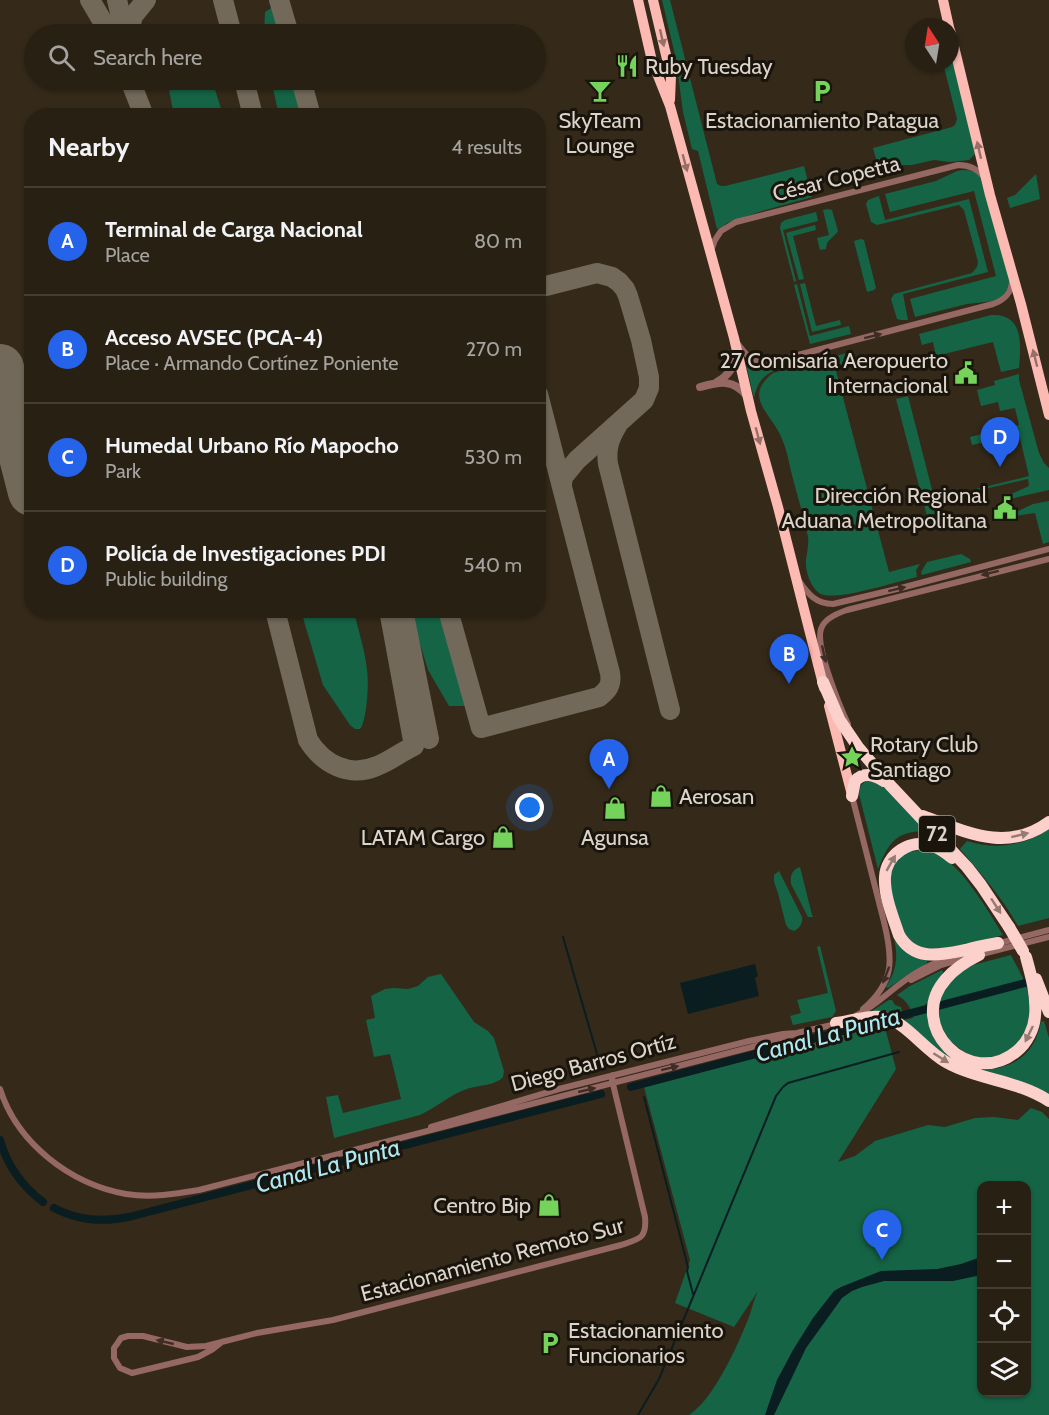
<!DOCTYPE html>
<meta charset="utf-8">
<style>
body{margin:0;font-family:Cabin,sans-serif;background:#342d21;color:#f1f3f6}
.controls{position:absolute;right:18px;bottom:18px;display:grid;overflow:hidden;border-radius:12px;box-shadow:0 2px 4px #0004}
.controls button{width:54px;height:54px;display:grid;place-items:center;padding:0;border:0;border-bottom:2px solid #443e33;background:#282013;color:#f1f3f6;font:30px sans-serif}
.compass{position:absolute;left:905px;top:18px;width:54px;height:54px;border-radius:50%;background:#282013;box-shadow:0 2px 4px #0004;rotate:348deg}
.you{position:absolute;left:530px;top:808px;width:21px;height:21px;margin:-15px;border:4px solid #fff;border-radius:50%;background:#1a73e8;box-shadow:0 0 0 9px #1a73e833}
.badge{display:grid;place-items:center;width:39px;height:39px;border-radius:50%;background:#2563eb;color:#fff;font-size:20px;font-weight:700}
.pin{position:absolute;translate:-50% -50px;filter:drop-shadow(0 2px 3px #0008)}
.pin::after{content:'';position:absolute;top:32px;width:21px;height:18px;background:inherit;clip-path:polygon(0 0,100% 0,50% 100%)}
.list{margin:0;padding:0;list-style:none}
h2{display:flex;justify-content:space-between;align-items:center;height:78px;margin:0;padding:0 24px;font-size:26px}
h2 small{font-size:20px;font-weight:400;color:#a5a3a0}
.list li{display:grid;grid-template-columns:39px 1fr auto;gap:18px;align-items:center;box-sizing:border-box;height:108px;padding:0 24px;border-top:2px solid #443e33}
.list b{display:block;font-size:22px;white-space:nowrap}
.list p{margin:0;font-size:20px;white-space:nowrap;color:#a5a3a0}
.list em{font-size:20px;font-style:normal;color:#a5a3a0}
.icon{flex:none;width:33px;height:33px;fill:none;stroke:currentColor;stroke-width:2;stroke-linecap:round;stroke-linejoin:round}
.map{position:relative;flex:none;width:1049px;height:1415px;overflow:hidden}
.search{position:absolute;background:#282013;box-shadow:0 2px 4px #0004;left:24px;top:24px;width:522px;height:66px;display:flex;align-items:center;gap:15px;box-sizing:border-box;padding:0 21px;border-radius:33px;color:#a5a3a0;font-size:22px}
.panel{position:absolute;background:#282013;box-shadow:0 2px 4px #0004;left:24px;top:108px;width:522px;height:510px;border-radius:24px}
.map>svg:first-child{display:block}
</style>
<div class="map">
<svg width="1049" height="1415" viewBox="0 0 1049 1415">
<rect width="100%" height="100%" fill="#352a19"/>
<path fill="#156446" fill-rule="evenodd" d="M 662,0 L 670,0 L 717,184 L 721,186 L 725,186 L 804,166 L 812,197 L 762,211 L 727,223 L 721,228 L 717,229 L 698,151 L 692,149 L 683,112 L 676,59 Z
M 283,4 L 291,34 L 264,34 L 265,12 L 273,7 Z
M 950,45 L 975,154 L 969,160 L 950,162 L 934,160 L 912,165 L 897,165 L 879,170 L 873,148 L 952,127 L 955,125 L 957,119 L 943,63 L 950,63 Z
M 167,80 L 212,80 L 223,115 L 174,115 Z
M 271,80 L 303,80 L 313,115 L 279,115 Z
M 964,170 L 974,171 L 980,176 L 1010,282 L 1009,287 L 1002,297 L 994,301 L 967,304 L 915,317 L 910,299 L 996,276 L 974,191 L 890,212 L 885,194 L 936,181 L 957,171 Z
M 1036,174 L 1040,199 L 1010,208 L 1007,198 L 1015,195 Z
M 879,196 L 885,220 L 969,199 L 988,272 L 903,294 L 908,320 L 901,320 L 897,319 L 891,299 L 894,294 L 972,273 L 977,267 L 978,262 L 964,210 L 959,205 L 877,225 L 871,222 L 866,204 L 868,200 Z
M 823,210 L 828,209 L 832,210 L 838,231 C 834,238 826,239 826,249 L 820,250 L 817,238 L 829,235 Z
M 816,212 L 818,221 L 783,230 L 796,281 L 794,282 L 780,228 L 781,223 L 785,220 Z
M 815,225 L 816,230 L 793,236 L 804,279 L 799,280 L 786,233 Z
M 861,239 L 864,240 L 876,288 L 874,290 L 867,292 L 854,241 Z
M 805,283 L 816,326 L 840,320 L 841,325 L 812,332 L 800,284 Z
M 797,284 L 810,336 L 849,326 L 851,334 L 810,344 L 794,285 Z
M 991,315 C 1024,313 1021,345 1019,368 L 1001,372 L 993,342 L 936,356 L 933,342 L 922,345 L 919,334 Z
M 854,351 L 857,362 L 835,367 L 889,572 L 920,564 L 916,570 L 917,577 C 898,581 833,603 819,593 C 810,586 805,571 806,560 C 807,552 809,545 808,537 C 804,516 797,495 792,475 C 789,463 787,450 782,439 C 773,414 741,398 773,373 Z
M 745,361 C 760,371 776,365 793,365 C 772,371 759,373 754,398 Z
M 1019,374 L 1019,380 L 1039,453 L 1044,463 L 1049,468 L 1049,490 L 1010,499 L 1009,495 L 1029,486 L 1028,479 L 976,491 L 976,489 L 1029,476 L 1019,434 L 972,445 L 970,437 L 1019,425 L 1015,408 L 1000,411 L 998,402 L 981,406 L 977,390 L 995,385 L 994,381 Z
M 908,396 L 938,513 L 927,516 L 896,399 Z
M 1049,501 L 1049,542 L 1043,544 L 1035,513 L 1014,516 L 1014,513 L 1033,504 Z
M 961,554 L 970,559 L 971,562 L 922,575 L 921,572 L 927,562 Z
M 301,611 L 354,611 C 358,630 365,650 367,670 C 369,682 367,721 360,729 L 355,729 L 350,725 L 323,685 Z
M 410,611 L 443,611 L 468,706 L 449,706 L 428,670 Z
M 870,780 L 885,788 L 925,831 C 895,832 889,842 878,869 L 859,794 C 860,786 862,782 870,780 Z
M 1049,829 L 1049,918 L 1018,926 C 1002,897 981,874 960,849 L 967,841 C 995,850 1025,846 1049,829 Z
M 921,850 C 925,851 930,851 934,852 C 962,865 987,909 1003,935 C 980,941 949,953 925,949 C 917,947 910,942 906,936 C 900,928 891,897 890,887 C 889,881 890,869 892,864 C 898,854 911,851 921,850 Z
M 800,867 L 812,915 L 813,917 L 808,917 L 791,884 C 790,875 792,870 800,867 Z
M 779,871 L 802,917 C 803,923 800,928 794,931 L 789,929 L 786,925 L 778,893 L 774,882 L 774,875 Z
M 894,938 L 927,960 L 927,963 L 888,988 L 886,987 C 897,970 898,957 894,938 Z
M 820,946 L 836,1011 L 832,1017 L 793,1025 L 790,1016 L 801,1013 L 797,1000 L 828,993 L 817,947 Z
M 1011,955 C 1017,967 1025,980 1028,993 C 1034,1017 1025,1046 1000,1055 C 992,1058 981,1057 972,1058 L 941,1034 L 937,1002 L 951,980 L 961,972 L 973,965 Z
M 942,970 L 944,974 L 929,1003 L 925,1004 C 932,1027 931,1041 951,1057 L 948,1058 L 901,1021 L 899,1015 L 891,1016 L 867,1014 L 889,1000 L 892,1000 L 895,1005 L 901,1007 L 904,1020 L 913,1018 C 911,1007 907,1001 897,995 L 910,986 Z
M 441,974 L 474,1022 L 488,1031 L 494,1038 L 504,1071 L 503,1077 C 495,1086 478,1085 467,1089 C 449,1095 436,1108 420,1115 L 334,1138 L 326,1097 L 338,1095 L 343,1113 L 401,1099 L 390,1054 L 374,1057 L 366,1020 L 375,1018 L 371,996 L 385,989 L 394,988 L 408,989 L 418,986 L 428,977 Z
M 1044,1021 L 1049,1038 L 1049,1097 L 983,1072 L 983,1070 C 1015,1068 1035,1054 1041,1022 Z
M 884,1024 L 896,1069 L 838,1162 L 855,1156 L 875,1141 L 928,1125 L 945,1127 L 975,1118 L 994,1117 L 1018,1120 L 1031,1108 L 1042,1112 L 1049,1119 L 1049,1415 L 689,1415 C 714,1399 738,1345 749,1317 C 752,1308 754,1299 758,1291 L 734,1327 L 675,1303 L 690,1260 L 644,1087 ZM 982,1186 L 1026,1186 L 1026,1392 L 982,1392 Z"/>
<path fill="#0a1d21" d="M 755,964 L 758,976 L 755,978 L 759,996 L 688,1014 L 680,983 Z
M 981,1257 L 981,1275 L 953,1281 L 884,1281 L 862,1287 L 852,1291 L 842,1298 L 806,1348 L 774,1415 L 765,1415 L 777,1380 L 793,1350 L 813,1318 L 834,1291 L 841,1287 L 881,1271 L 937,1269 L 961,1264 Z"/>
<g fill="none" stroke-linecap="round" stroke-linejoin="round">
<path stroke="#0a1d21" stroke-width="2" d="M 563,937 L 597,1054
M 644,1097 L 688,1267 L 687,1271 L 693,1294
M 638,1415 L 659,1379 L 776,1096 L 783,1087 L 788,1083 L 899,1052"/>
<path stroke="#0a1d21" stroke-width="8" d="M 631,1087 L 1025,983
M 0,1140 C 7,1165 22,1186 43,1202
M 54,1208 C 79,1221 102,1222 129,1217 L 601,1094"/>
<path stroke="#72695a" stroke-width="20" d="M 90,0 L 110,34
M 117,0 L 125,34
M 223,0 L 232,34
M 279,0 L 289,34
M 128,34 L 133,16 L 146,0
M 130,80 L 144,116
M 244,80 L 253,116
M 301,80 L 311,116
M 538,288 L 597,273 L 612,277 L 619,282 L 625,289 L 628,296 L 641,340 L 649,377 L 649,388 L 644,400 L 577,460 L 563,477 L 562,484
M 617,426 C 609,439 606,449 608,464 L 670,710
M 26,467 L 32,482
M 275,610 L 308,740 C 323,764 349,778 377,766 C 390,761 401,752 414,746 L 389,610
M 403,610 L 429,739 L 418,733 L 411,720
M 448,610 L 481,728 L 599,697 C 608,690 612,685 610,673 L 538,394"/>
<path stroke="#72695a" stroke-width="48" d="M 0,368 L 32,492"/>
<path stroke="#956864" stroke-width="6" d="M 711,251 L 715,240 L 721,231 L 736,222 L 958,165 C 969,165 977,168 984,177
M 738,344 C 750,360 755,365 775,361 L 993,304 C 1004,300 1011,294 1012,282
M 799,581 C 808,594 816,604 833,604 L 901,588 L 1049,549
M 848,724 C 840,707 815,646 821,629 C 824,619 838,613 847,610 L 1049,559
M 852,796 L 884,922 C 893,959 895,982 863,1009
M 996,944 L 1049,930
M 978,955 L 1049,937
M 911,980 L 941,965 L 968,957
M 857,1015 C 876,1006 889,991 907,979 C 920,969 934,963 949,957
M 0,1089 C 17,1143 70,1184 126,1194 C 151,1198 175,1194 199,1190 C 394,1139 589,1089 783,1039 L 797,1033
M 431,1127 L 559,1089 L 749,1041 L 783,1034 L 797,1033 L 836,1024
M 222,1342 L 213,1349 L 198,1357 L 132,1373 L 120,1368 L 114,1358 L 114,1348 L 117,1344 L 121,1338 L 128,1336 L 143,1336 L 187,1347 L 206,1346 L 257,1333 L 333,1320 L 621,1245 C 639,1239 647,1239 645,1217 L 612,1080 L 613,1075"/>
<path stroke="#956864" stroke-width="8" d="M 717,382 C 728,376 735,366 736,353
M 700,387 C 719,382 733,378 747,396"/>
<path stroke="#fcbab3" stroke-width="10" d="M 638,0 L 652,61 L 670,106 L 734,338 L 751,411 L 778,507 L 824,688
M 653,0 L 671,76 L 670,100
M 943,0 L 949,27
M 950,30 L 990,195 L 1021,304 L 1049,415
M 829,706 L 852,795"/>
<path stroke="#fcd0cb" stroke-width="12" d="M 823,682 L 839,719 L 858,747 L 890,785 L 967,867 L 981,885 L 1009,927
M 852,796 L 855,781 C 864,771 874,775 884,781
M 923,816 C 966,832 1007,853 1049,822
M 952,858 C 946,853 940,848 932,846 C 911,838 886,854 885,877 C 884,896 893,917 899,935 C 914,962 941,955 966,950 C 976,947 987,945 998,943
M 979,955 C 967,961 955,968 946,979 C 905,1025 969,1091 1017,1051 C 1027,1043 1034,1029 1035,1016 C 1037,996 1031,975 1026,957
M 1036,979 L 1049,1012
M 836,1023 C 852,1021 871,1014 887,1018 C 907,1024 926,1051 946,1062 C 978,1080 1017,1080 1049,1101"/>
<path stroke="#fcd0cb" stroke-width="12" d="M 1009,927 L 1023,951"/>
</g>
<defs><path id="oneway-solid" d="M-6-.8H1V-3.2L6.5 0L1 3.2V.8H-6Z" transform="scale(1.5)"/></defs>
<g fill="#966f68">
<use href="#oneway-solid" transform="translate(662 38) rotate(77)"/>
<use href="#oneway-solid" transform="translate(979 150) rotate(-103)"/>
<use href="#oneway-solid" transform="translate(685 163) rotate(75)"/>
<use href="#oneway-solid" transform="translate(1035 358) rotate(-104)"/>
<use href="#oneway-solid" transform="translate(758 436) rotate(75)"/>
</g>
<g fill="#3e2d26">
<use href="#oneway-solid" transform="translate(873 336) rotate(-14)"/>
<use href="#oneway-solid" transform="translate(990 573) rotate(166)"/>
<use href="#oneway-solid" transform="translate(897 589) rotate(-14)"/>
<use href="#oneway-solid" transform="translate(824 654) rotate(77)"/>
<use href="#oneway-solid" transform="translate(886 975) rotate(111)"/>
<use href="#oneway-solid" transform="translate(670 1068) rotate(-14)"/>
<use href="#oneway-solid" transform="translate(587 1090) rotate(-13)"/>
<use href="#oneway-solid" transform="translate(165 1342) rotate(-167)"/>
</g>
<g fill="#967b75">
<use href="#oneway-solid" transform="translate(1020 835) rotate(-14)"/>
<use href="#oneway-solid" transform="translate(891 863) rotate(-60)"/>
<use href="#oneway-solid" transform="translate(996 906) rotate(57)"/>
<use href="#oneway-solid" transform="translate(1029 1034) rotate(116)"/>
<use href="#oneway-solid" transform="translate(941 1058) rotate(32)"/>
</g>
<defs>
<g id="restaurant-bare" transform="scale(1.8)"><path d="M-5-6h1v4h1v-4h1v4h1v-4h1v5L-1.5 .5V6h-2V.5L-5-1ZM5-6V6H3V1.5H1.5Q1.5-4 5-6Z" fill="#75d25b" stroke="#19140c" stroke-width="2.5" paint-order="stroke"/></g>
<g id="bar-bare" transform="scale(1.8)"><path d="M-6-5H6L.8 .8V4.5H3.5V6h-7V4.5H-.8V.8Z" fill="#75d25b" stroke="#19140c" stroke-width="2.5" paint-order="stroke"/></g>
<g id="parking-bare" transform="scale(1.8)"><path d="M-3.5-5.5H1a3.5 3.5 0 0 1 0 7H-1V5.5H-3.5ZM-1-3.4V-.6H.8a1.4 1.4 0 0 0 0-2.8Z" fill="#75d25b" stroke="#19140c" stroke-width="2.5" paint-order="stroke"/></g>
<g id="civic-bare" transform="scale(1.8)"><path d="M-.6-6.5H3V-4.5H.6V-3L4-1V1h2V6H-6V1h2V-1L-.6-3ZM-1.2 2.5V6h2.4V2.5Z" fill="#75d25b" stroke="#19140c" stroke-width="2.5" paint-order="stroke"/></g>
<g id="sight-bare" transform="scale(1.8)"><path d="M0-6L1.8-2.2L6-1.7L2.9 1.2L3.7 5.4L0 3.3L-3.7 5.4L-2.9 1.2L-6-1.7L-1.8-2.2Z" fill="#75d25b" stroke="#19140c" stroke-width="2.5" paint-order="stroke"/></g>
<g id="shop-bare" transform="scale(1.8)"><path d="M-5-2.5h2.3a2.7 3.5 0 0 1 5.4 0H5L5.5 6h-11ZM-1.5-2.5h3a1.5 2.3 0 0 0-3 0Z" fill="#75d25b" stroke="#19140c" stroke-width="2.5" paint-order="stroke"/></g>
</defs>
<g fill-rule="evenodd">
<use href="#restaurant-bare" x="627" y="66"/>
<use href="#bar-bare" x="600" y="91"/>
<use href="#parking-bare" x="822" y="91"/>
<use href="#civic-bare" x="966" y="373"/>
<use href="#civic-bare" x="1005" y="508"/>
<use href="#sight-bare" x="852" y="757"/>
<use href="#shop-bare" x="661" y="796"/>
<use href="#shop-bare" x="615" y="808"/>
<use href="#shop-bare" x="503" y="837"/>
<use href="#shop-bare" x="549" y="1205"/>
<use href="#parking-bare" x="550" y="1343"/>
</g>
<g text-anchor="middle" stroke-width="6" stroke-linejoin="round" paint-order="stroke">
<rect fill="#19140c" stroke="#a29a91" stroke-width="1.5" x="919" y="816" width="36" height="36" rx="4.5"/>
<g font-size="21" font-weight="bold" fill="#dcd4ca">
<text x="937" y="841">72</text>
</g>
<g font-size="22" fill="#dcd4ca" stroke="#19140c" text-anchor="start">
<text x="645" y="74">Ruby Tuesday</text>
<text x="600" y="128" text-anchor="middle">SkyTeam<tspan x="600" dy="25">Lounge</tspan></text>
<text x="822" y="128" text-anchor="middle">Estacionamiento Patagua</text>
<text x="948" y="368" text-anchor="end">27 Comisaría Aeropuerto<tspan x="948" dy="25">Internacional</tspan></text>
<text x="987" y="503" text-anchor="end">Dirección Regional<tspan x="987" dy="25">Aduana Metropolitana</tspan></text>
<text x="870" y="752">Rotary Club<tspan x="870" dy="25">Santiago</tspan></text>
<text x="679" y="804">Aerosan</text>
<text x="485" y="845" text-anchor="end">LATAM Cargo</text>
<text x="615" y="845" text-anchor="middle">Agunsa</text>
<text x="531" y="1213" text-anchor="end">Centro Bip</text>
<text x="568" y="1338">Estacionamiento<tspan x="568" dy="25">Funcionarios</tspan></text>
</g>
<g font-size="22" fill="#dcd4ca" stroke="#19140c">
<text transform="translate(836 178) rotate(-14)" y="8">César Copetta</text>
<text transform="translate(593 1062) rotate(-15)" y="8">Diego Barros Ortíz</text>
<text transform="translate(492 1259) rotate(-15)" y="8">Estacionamiento Remoto Sur</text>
</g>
<g font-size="24" font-style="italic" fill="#ade9f5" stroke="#19140c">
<text transform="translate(828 1035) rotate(-15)" y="8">Canal La Punta</text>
<text transform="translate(328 1166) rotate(-15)" y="8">Canal La Punta</text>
</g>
</g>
</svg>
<div class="controls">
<button>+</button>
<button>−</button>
<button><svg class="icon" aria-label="locate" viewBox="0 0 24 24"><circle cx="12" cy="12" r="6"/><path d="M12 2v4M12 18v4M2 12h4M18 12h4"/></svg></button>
<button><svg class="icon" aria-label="layers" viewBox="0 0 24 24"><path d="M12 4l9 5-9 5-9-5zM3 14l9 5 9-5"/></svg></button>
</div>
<svg class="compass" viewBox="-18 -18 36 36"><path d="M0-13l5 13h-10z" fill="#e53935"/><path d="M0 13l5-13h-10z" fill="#a5a3a0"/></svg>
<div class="you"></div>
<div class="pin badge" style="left:609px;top:789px">A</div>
<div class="pin badge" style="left:789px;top:684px">B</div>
<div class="pin badge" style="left:882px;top:1260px">C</div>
<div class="pin badge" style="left:1000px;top:467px">D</div>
<div class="search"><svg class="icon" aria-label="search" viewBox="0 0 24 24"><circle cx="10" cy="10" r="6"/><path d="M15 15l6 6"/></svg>Search here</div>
<section class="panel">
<h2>Nearby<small>4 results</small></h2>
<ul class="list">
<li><span class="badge">A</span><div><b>Terminal de Carga Nacional</b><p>Place</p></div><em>80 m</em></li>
<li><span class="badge">B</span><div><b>Acceso AVSEC (PCA-4)</b><p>Place · Armando Cortínez Poniente</p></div><em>270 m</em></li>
<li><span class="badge">C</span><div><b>Humedal Urbano Río Mapocho</b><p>Park</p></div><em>530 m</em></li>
<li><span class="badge">D</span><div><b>Policía de Investigaciones PDI</b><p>Public building</p></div><em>540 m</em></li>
</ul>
</section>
</div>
